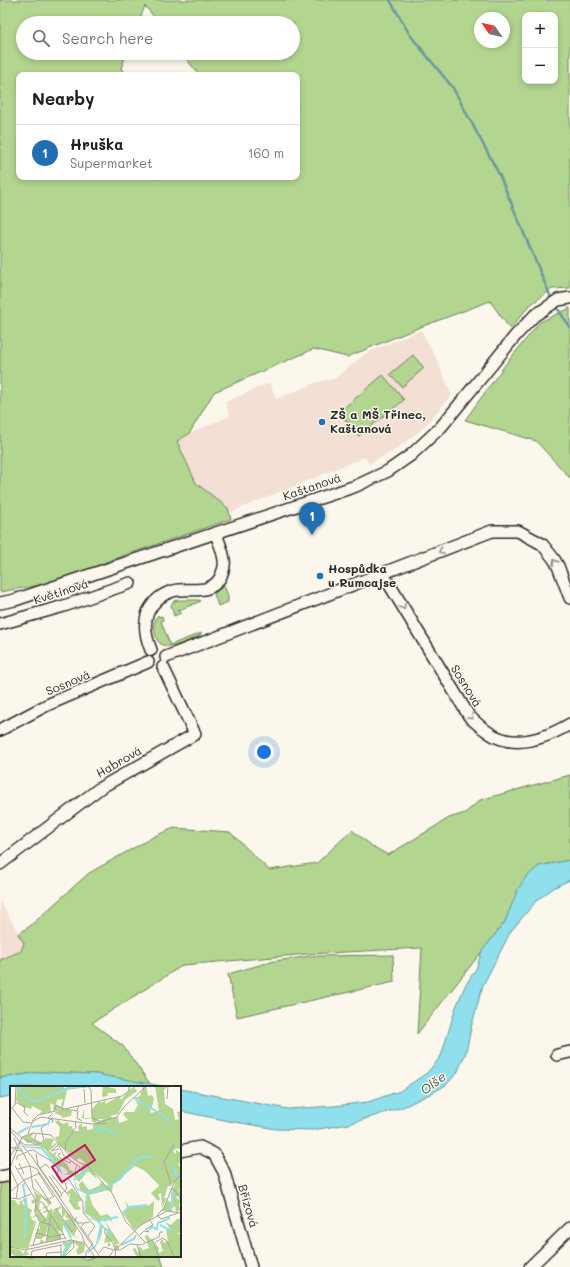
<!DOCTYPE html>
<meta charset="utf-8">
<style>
body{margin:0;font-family:Mali,sans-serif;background:#f6f6f6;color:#202124}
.controls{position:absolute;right:12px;top:12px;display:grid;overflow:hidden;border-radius:8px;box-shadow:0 2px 6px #0003}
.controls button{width:36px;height:36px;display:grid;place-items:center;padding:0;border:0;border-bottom:1px solid #e0e0e0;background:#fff;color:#202124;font:20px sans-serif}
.compass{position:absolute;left:474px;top:12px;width:36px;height:36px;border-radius:50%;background:#fff;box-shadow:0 2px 6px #0003;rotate:304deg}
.you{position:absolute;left:264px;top:752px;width:14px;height:14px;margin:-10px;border:3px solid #fff;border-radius:50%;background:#1a73e8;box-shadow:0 0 0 6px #1a73e833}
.badge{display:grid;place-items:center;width:26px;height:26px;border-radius:50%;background:#1f6fb2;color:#fff;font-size:13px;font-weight:700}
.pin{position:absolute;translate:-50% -33px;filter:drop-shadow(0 1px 2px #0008)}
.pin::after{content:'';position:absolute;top:21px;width:14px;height:12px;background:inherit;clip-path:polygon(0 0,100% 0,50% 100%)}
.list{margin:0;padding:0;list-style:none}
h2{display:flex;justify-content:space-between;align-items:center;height:52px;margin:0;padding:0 16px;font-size:17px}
h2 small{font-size:13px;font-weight:400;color:#757577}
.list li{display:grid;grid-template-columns:26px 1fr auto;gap:12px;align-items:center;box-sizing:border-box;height:56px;padding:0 16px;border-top:1px solid #e0e0e0}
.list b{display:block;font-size:15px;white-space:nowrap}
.list p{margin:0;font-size:13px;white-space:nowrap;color:#757577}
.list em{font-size:13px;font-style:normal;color:#757577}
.icon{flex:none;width:22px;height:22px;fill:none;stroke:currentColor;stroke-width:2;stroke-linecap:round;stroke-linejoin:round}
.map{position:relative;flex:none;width:570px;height:1267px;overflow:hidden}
.search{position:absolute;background:#fff;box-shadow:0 2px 6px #0003;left:16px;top:16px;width:284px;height:44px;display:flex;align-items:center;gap:10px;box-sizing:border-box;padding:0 14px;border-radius:22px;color:#757577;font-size:15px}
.panel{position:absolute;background:#fff;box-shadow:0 2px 6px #0003;left:16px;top:72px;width:284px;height:108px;border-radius:8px}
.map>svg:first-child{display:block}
</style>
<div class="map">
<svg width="570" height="1267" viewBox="0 0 570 1267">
<rect width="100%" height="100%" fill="#fbf7ec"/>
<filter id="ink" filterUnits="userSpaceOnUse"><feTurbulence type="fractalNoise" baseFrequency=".025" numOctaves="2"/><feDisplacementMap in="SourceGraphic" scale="8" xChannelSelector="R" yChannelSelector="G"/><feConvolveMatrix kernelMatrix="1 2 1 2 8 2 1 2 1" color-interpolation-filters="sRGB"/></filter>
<g filter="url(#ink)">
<path fill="#f4dfd5" d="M 421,330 L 435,356 L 452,395 L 419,432 L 395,450 L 369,464 L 365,457 L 229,513 L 228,508 L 196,483 L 177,441 L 201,428 L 230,416 L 225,402 L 270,383 L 276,399 L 318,382 L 334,379 L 366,353 Z
M 0,901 L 24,943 L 21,951 L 0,960 Z"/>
<path fill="#b2d58f" stroke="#6e805d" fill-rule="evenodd" d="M 0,0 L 570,0 L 570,288 L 552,289 L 530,305 L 510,329 L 490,301 L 418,328 L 347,357 L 314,349 L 214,392 L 189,434 L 177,441 L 196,483 L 228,508 L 231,519 L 111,560 L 57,582 L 0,592 ZM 145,6 L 159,23 L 293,23 L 293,53 L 182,53 L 199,75 L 297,75 L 297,177 L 19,177 L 19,75 L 125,75 L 121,68 L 127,53 L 23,53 L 23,23 L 138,23 ZM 525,15 L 555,15 L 555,81 L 525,81 ZM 480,18 L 504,18 L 504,42 L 480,42 Z
M 570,308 L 570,478 L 536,441 L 465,420 L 505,365 L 540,322 Z
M 413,355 L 424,368 L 402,387 L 390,374 Z
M 383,375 L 404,400 L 359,436 L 339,412 Z
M 224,585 L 228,596 L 228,602 L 218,606 L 214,594 Z
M 178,600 L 199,600 L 201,601 L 177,611 L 180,610 L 181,613 L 174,616 L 171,605 L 174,601 Z
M 158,615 L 159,617 L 162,616 L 163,620 L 161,621 L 170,645 L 201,633 L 201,635 C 187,641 159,658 155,633 C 153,627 154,619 158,615 Z
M 570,775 L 570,860 L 539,866 L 512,905 L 505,922 L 417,1034 L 422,948 L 308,954 L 183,965 L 92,1023 L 123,1046 L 151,1085 L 96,1074 L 41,1072 L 0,1078 L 0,960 L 21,951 L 24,943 L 18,934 L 30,926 L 89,873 L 155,836 L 174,828 L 230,832 L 269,870 L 317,863 L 352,830 L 372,846 L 388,855 L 449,818 L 465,813 L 480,800 Z
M 393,955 L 394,982 L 237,1017 L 228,974 L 274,961 L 312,956 Z
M 11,1181 L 11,1256 L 78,1256 L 79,1257 L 85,1259 L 98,1256 L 160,1256 L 164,1267 L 0,1267 L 0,1182 Z"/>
<path fill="#8fe0ec" stroke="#67989f" d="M 570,860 L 570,880 L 555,887 L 537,900 L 511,931 L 483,985 L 472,1024 L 466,1052 L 457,1073 L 446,1085 L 432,1093 L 403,1107 L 349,1124 L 312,1130 L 277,1129 L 229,1121 L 180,1111 L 180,1089 L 288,1109 L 334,1106 L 368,1102 L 400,1091 L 427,1073 L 441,1056 L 456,1007 L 465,986 L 476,969 L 482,951 L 505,922 L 518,889 L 526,877 L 539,866 Z
M 41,1072 L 96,1074 L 167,1087 L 11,1087 L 11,1096 L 0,1098 L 0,1078 Z"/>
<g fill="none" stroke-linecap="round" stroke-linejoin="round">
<path stroke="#67989f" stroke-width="2.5" d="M 390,0 L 410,35 L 453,88 L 499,174 L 552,300
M 558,309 L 570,328"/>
<g stroke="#2b2b2b" stroke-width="14">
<path id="minor" d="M 383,574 L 469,716 C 475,722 482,728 488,732 C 514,751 546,738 570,724
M 0,603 L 15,600 L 356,486 L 388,471 L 411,455 L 441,427 L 516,335 L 534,316 L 558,300 L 570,298
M 0,624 L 64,606 L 130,583
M 151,650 C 146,638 143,625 148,612 C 153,602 162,594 173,591 C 190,587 209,596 220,578 C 223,572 225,566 224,560 C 223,551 219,542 216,534
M 166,657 L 492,531 L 518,531 L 542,544 L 554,559 L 558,566 L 570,598
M 0,730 L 47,705 L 148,662
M 0,864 L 100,788 L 195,734 L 163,667
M 557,1055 L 570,1052
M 180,1151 L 200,1147 L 214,1154 L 224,1172 L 251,1267
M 0,1177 L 11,1175
M 530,1267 L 570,1228"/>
</g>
<use href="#minor" stroke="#fbf7ec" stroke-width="11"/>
</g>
<defs><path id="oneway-chevron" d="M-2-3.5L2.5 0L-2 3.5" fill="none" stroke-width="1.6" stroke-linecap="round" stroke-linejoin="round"/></defs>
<g stroke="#93918c">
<use href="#oneway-chevron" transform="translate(441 551) rotate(159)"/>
<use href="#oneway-chevron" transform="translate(555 562) rotate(-121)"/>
<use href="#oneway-chevron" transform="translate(403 607) rotate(59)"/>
<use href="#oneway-chevron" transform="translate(471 717) rotate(46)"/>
</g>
</g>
<g fill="#1f6fb2" stroke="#fbf7ec" stroke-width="1.5">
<circle cx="322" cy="422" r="4"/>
<circle cx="320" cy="576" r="4"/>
</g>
<g text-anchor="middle" stroke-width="3" stroke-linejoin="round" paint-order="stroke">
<g font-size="12" font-weight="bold" fill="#2b2b2b" stroke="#fbf7ec" text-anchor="start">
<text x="330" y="419">ZŠ a MŠ Třinec,<tspan x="330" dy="14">Kaštanová</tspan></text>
<text x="328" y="573">Hospůdka<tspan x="328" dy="14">u Rumcajse</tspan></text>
</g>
<g font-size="12" fill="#2b2b2b" stroke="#fbf7ec">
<text transform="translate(312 487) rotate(-19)" y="4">Kaštanová</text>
<text transform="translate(61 592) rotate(-18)" y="4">Květinová</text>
<text transform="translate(68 683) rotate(-23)" y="4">Sosnová</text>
<text transform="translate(466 686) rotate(58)" y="4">Sosnová</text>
<text transform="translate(119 762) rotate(-30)" y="4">Habrová</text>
<text transform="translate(248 1206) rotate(74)" y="4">Břízová</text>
</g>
<g font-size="13" font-style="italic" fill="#44585b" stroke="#fbf7ec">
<text transform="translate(433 1083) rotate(-37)" y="5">Olše</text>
</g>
</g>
<g transform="translate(10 1086)">
<rect width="171" height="171" fill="#fbf7ec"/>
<path d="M 7,0 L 53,0 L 55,4 L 58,0 L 78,1 L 57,4 L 53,22 L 51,20 L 53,13 L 47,14 L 46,19 L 54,22 L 43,25 L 44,19 L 40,17 L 41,26 L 29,28 L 32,25 L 22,20 L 21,23 L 15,21 L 15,23 L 6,14 ZM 93,0 L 106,3 L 106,7 L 97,7 L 98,10 L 92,11 ZM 118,0 L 120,0 L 120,5 L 125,2 L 127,5 L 115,14 L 108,28 L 100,30 L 103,32 L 108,31 L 109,37 L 118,34 L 113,28 L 115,26 L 124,26 L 128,19 L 125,14 L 131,17 L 129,13 L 123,12 L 130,10 L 133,0 L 136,0 L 138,10 L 142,9 L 144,13 L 142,21 L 144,25 L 140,22 L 141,27 L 149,25 L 145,0 L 158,0 L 154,4 L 155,18 L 163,23 L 165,34 L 169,33 L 167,26 L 171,25 L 171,64 L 167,62 L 163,65 L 166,68 L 166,64 L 171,67 L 171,78 L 168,77 L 171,84 L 171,103 L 169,103 L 171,111 L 166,110 L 168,114 L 171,112 L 169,120 L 171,124 L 166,126 L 165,120 L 162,122 L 162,125 L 152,125 L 157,114 L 162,117 L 161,107 L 165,98 L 163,96 L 161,100 L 158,100 L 154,112 L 157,112 L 152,122 L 151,107 L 148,108 L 150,113 L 148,115 L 141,107 L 149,100 L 148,98 L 135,85 L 125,80 L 103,98 L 102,106 L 98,104 L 79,109 L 83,120 L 91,130 L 97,128 L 102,132 L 112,128 L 101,133 L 103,137 L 100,134 L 95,135 L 110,158 L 105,158 L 109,160 L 109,164 L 105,164 L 104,155 L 99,156 L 101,159 L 98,161 L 98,156 L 94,157 L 98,142 L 93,132 L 90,136 L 95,142 L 92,141 L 92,147 L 90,153 L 85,162 L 91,149 L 91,138 L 75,127 L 77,108 L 70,104 L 69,98 L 72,95 L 79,104 L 89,100 L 91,96 L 97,100 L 98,98 L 83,85 L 87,93 L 78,85 L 69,96 L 62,88 L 56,88 L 58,86 L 53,81 L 50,80 L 50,82 L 35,63 L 23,56 L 17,57 L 13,51 L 24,47 L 21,51 L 32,57 L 36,52 L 44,53 L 41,60 L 48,56 L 45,51 L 49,50 L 50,41 L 45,36 L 48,34 L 53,38 L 58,36 L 59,41 L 61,39 L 64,45 L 69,45 L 68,40 L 72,37 L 72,41 L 77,40 L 77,44 L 83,43 L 83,39 L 94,33 L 88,33 L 86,37 L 82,36 L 82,32 L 77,33 L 72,32 L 74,22 L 74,32 L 82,32 L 82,23 L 89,15 L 91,17 L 96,14 L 95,18 L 110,10 L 111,14 L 118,5 ZM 48,57 L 66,74 L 69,72 L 76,77 L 72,79 L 70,88 L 60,84 L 57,78 L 45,70 L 47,65 L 43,68 L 39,65 ZM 55,23 L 62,25 L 61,30 L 51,32 L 52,30 L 44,27 ZM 62,102 L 72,114 L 68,116 L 68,120 L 71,122 L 69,124 L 64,123 L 59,115 L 60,108 L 56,107 ZM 23,103 L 26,107 L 42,116 L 37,122 L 39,125 L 41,122 L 44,127 L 44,123 L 52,120 L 51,118 L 55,123 L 64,133 L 67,143 L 64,149 L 70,153 L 62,149 L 58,143 L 59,148 L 62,154 L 75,158 L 74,166 L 68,169 L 66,164 L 69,161 L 63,156 L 54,171 L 51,171 L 55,161 L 52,156 L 58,156 L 61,152 L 53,139 L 53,148 L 51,144 L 48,146 L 51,148 L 51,153 L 36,156 L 38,140 L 35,150 L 31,153 L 35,156 L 29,158 L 31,153 L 25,153 L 28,143 L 30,143 L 30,135 L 26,130 L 21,133 L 26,136 L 18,163 L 0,161 L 1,114 L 5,114 L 8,119 L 11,117 L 8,116 L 13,114 L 12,118 L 15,119 L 13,113 L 16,111 L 18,122 L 22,124 L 20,129 L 22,132 L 27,127 L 24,125 L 26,116 L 23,118 L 21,115 L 24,113 L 30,116 L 29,123 L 32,124 L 30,125 L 26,121 L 36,133 L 38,126 L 32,127 L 37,123 L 32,122 L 35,120 L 33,117 L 34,117 L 36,121 L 39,119 L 32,111 L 29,115 L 26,113 ZM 52,121 L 52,132 L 56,128 L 55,125 L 57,128 L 55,131 L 60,133 L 55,134 L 56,136 L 53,133 L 56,138 L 47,125 ZM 115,114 L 119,121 L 138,120 L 144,115 L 143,131 L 124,144 L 112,126 L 117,122 ZM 167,133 L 171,133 L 171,147 L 169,145 L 170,147 L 167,147 L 171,149 L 171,171 L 128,171 L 125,168 L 123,163 L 125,162 L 128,167 L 129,160 L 133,164 L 139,162 L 135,150 L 137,149 L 149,162 L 148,167 L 153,165 L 150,156 L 152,153 L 155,158 L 155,156 L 158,156 L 156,142 L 153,140 L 161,144 L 155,136 L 161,139 ZM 0,162 L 10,164 L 13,168 L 16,164 L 19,169 L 6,171 L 0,167 Z" fill="#b2d58f" fill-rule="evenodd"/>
<path d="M 0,60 L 32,61 L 48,79 L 53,88 L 62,88 L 63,89 L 67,102 L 77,107 L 75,127 L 78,132 L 85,133 L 89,135 L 91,141 L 91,149 L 85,162 L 78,167 L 82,171 L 77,166 L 86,158 L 90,139 L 87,135 L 80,133 L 74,127 L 76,108 L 66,103 L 63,90 L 52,88 L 31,63 Z" fill="#8fe0ec"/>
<path fill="none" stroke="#8fe0ec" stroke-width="2" d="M 7,0 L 15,10 L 25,16 L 39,10M 40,10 L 60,1 L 77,1M 124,12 L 156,31 L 160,37M 85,40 L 87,44 L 97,43 L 107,49M 22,41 L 38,38 L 40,33M 8,47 L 19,41M 163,79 L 167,92M 64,94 L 72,89 L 77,80M 15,97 L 13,99 L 15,110M 98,101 L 110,93 L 128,72 L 142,70M 77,107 L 97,102M 161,124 L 163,105M 113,127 L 119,121 L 137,119M 88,135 L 108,131M 54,136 L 61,152M 90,139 L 100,146 L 99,150M 150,139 L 162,145M 139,144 L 142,141 L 147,143 L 148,137 L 160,132M 15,152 L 16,112M 111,159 L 124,153 L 126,149M 52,171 L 60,155"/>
<path fill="none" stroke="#a8a59f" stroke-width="1" d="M 78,0 L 81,4 L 82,32 L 90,35M 74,3 L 75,17M 157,13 L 158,0M 5,16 L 15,21 L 14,26 L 18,30M 2,22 L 13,36 L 21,37M 0,23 L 5,19 L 6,0M 55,23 L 67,25 L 69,19M 45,24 L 46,19 L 54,23M 68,25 L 67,32 L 72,35M 43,27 L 38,32 L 82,38 L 96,37M 23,35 L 31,31 L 38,32 L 43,34 L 42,37M 86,37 L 107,31 L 114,21 L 136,0M 0,42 L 11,51M 0,44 L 22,71 L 90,171M 18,48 L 23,34 L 28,29 L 112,10 L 126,0M 26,48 L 24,55 L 30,58 L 34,54M 12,51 L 23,47 L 41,49 L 60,70 L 70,77 L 77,79 L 102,107 L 116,136 L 135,156M 12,52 L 29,60M 34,55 L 31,42 L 36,38M 11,56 L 15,59 L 27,59M 48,58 L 54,70 L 61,75M 48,59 L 41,65 L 49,63M 0,62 L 10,62 L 12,65M 5,64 L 12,65 L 20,80 L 27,83 L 72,149 L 74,156M 55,64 L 56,56 L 66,41 L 65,35M 18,65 L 23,64 L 41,75 L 49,84 L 46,89M 51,67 L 48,69 L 51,73 L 60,77 L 61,75M 26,68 L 28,79 L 50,111 L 52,109 L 39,90M 0,71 L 7,59 L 4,52M 7,74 L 7,70 L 17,66M 61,75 L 70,81 L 70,82 L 67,87 L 65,85 L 67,79M 9,77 L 14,88M 5,80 L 25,113 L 33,117 L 41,129M 0,82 L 12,51 L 8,59M 0,83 L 8,100 L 6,113M 8,83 L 20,80 L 23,102M 29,83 L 36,78 L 39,82M 28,86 L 43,110M 42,89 L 59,110M 46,89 L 50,95 L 55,96 L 57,103 L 51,108M 58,92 L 73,116 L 73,127 L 85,140 L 78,150M 25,93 L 41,118M 161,98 L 154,76 L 164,58M 23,102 L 37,114 L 44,110M 160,103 L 164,103 L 171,114M 0,106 L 14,94 L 30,87M 0,112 L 9,113 L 21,108M 26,114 L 25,127 L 30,136 L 42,139 L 51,153M 25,119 L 35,133 L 34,137M 46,123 L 62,146M 147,129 L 154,122 L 165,94 L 171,89M 147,129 L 151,133 L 168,127M 42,130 L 56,153M 67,131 L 65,133 L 68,137 L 73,137M 95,143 L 95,148 L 103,157 L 105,164M 27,147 L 41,151 L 54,148M 130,149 L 134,145 L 139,146 L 136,143 L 143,139 L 139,133M 142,153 L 149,171M 74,156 L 85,171M 36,157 L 41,129M 145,157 L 152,152 L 157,155 L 164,171M 23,159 L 30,136M 127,159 L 131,171M 20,160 L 55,152M 0,161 L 15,164 L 61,154 L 74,157M 89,167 L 94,161 L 104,164M 21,171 L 22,165 L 51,159M 36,171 L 37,167 L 52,166M 51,171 L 51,158M 54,171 L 64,161 L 63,154M 76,171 L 76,166 L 83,158 L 71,141 L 74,137 L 80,136M 99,171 L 104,164 L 110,164 L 120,158 L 131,159 L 149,151 L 150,146 L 153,146M 105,171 L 106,163 L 131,139 L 157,125 L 171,127"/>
<path fill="#c2185b" fill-opacity="0.15" stroke="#c2185b" stroke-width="2" d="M 75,59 L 85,74 L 52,96 L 42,81 Z"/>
<rect width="171" height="171" fill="none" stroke="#2b2b2b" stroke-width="2"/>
</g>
</svg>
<div class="controls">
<button>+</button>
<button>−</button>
</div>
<svg class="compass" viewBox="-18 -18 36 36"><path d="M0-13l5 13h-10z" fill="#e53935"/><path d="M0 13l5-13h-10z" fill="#757577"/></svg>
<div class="you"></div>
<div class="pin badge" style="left:312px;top:535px">1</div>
<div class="search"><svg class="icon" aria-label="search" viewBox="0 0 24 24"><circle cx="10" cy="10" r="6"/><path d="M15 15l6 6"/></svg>Search here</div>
<section class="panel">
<h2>Nearby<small></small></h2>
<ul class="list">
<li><span class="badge">1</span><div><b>Hruška</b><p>Supermarket</p></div><em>160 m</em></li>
</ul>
</section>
</div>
